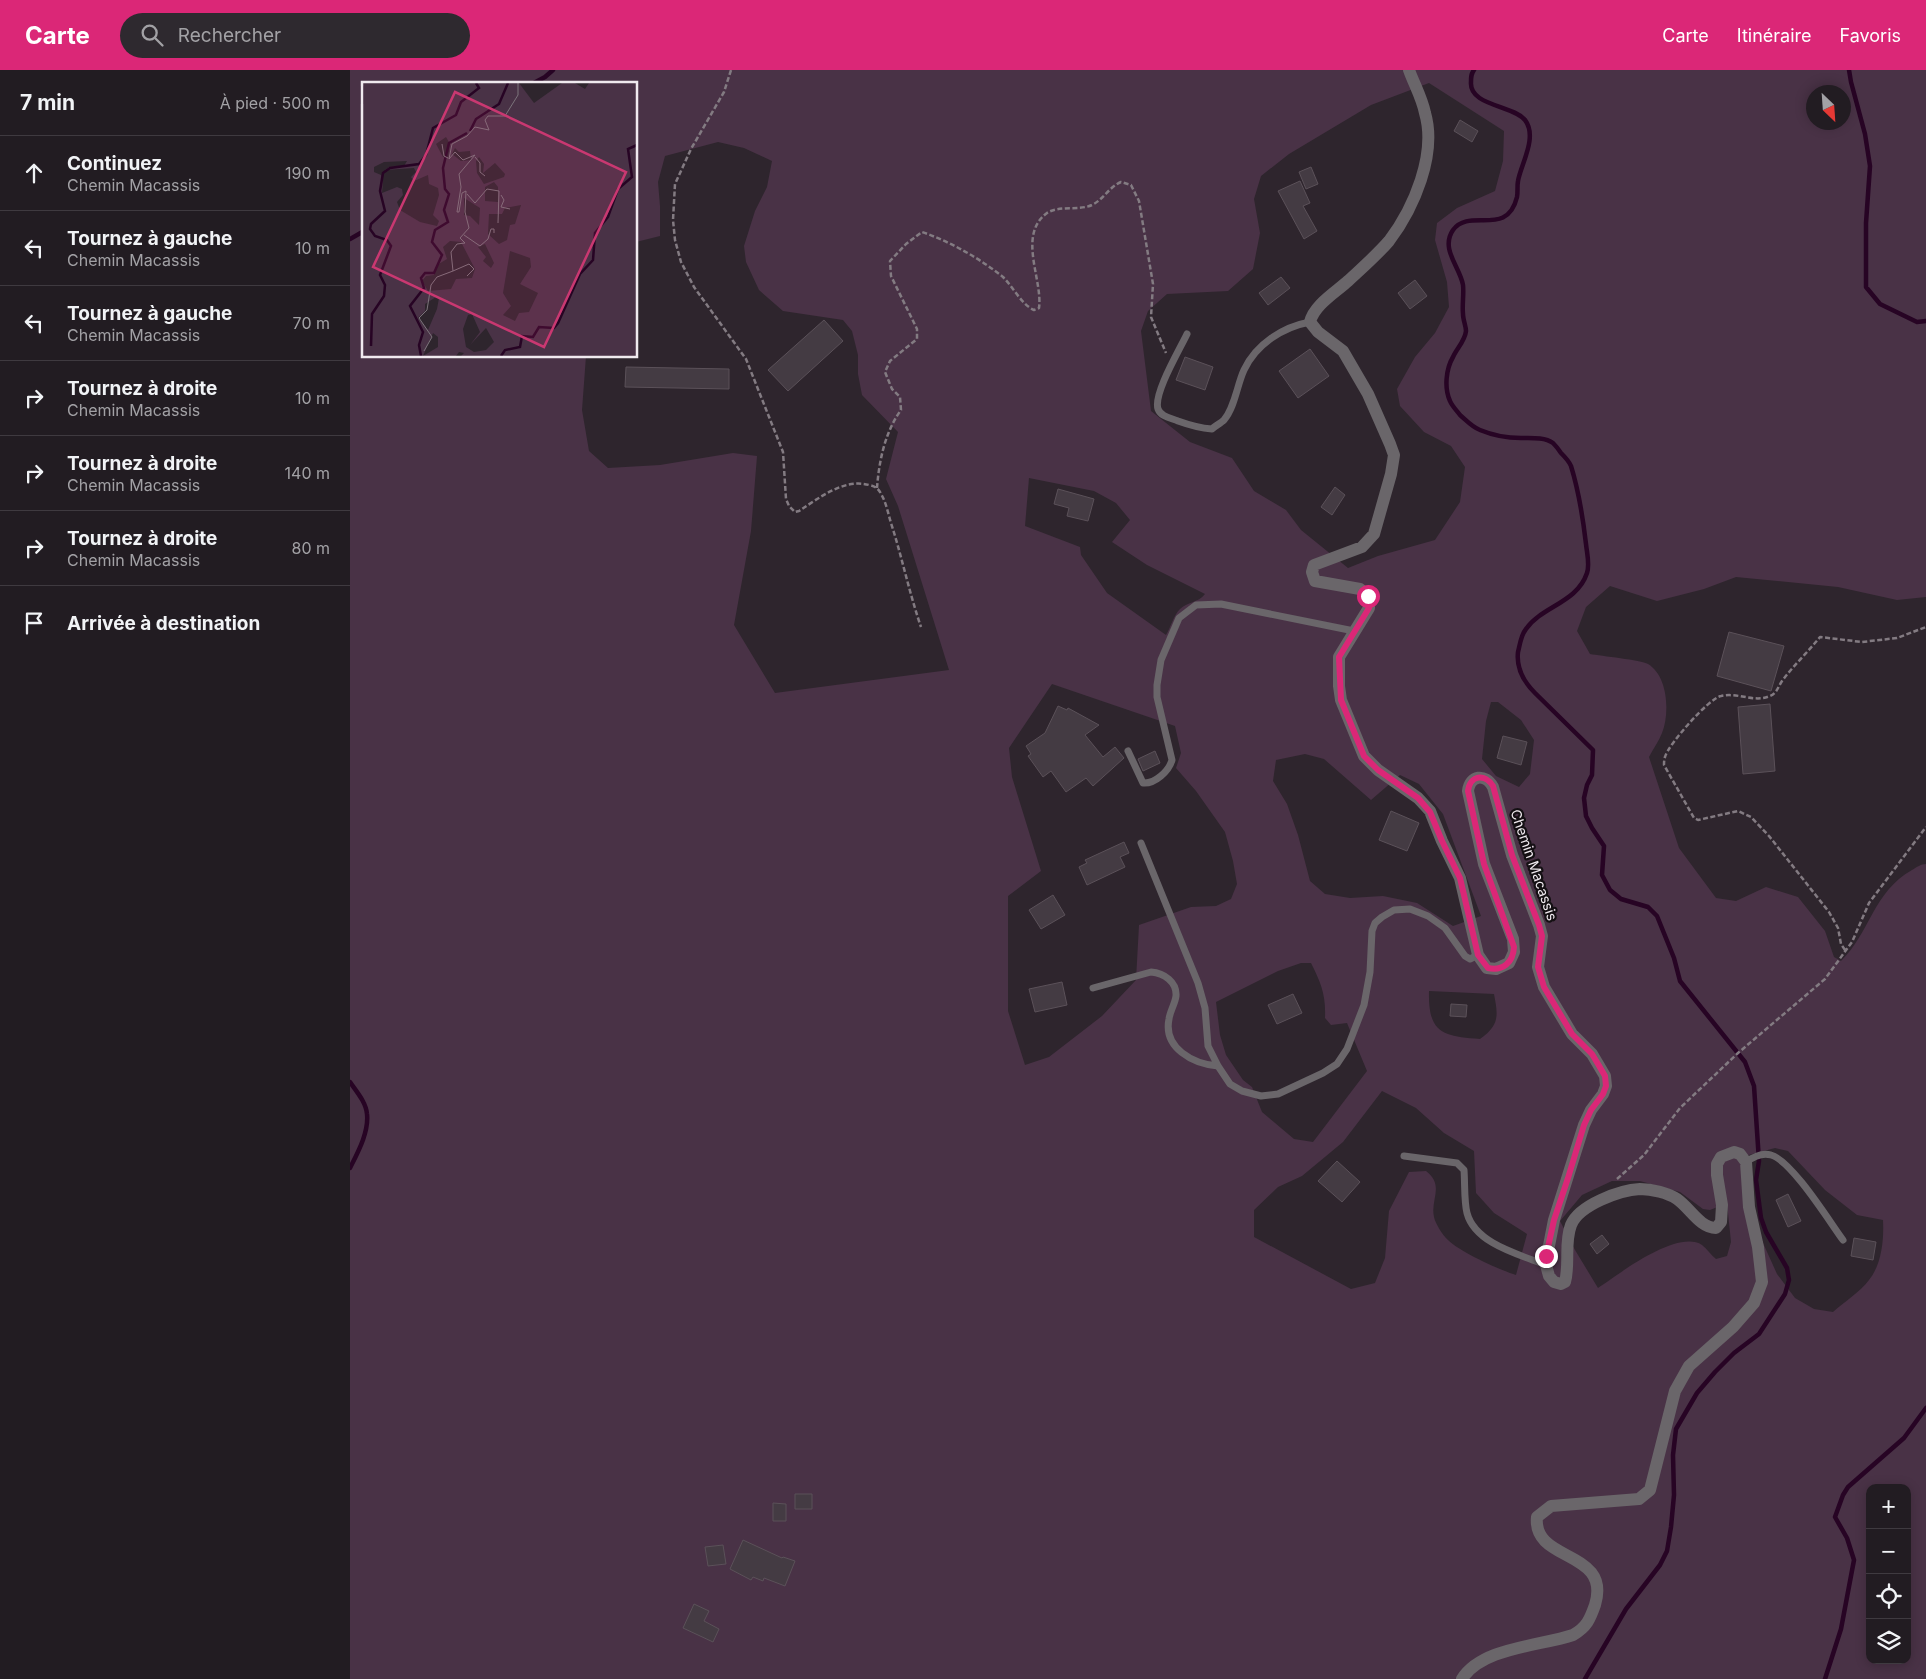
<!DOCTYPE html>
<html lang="fr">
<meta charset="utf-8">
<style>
body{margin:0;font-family:Inter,sans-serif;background:#2e292f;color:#f1f3f6}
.controls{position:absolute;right:15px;bottom:15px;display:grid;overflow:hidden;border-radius:10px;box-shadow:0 2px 12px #0003}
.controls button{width:45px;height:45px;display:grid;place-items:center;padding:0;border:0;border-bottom:1px solid #3f3a40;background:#221c22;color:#f1f3f6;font:25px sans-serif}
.compass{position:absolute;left:1456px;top:15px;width:45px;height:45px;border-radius:50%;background:#221c22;box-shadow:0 2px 12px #0003;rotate:155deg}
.stop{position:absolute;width:15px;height:15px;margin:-11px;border:4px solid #db2777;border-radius:50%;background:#fff}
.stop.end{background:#db2777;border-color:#fff;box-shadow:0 1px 5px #0008}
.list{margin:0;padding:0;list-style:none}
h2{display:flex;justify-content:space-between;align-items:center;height:65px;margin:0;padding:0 20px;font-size:21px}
h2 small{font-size:16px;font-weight:400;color:#a2a1a5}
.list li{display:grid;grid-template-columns:32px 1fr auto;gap:15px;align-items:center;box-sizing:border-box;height:75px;padding:0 20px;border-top:1px solid #3f3a40}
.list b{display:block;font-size:19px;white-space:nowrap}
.list p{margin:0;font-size:16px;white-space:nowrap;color:#a2a1a5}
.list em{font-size:16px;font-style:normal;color:#a2a1a5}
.icon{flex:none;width:28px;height:28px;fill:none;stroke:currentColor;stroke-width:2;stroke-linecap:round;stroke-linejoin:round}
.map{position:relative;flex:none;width:1576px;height:1609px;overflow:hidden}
header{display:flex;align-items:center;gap:30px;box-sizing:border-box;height:70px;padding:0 25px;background:#db2777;color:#fff}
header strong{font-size:24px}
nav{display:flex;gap:28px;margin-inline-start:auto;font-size:18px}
.search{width:350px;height:45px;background:#2e292f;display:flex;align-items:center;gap:12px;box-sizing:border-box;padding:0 18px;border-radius:28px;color:#a2a1a5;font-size:19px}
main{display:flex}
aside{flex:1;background:#221c22}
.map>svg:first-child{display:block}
</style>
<header>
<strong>Carte</strong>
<div class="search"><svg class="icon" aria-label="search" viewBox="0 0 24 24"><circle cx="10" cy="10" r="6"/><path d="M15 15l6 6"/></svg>Rechercher</div>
<nav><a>Carte</a><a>Itinéraire</a><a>Favoris</a></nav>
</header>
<main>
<aside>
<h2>7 min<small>À pied · 500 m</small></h2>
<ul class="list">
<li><svg class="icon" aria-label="ahead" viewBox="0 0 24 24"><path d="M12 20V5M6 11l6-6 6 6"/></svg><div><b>Continuez</b><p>Chemin Macassis</p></div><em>190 m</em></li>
<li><svg class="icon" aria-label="left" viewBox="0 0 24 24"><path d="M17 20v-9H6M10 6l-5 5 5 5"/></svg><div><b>Tournez à gauche</b><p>Chemin Macassis</p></div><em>10 m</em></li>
<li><svg class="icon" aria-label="left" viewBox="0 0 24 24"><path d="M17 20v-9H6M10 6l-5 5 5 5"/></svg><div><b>Tournez à gauche</b><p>Chemin Macassis</p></div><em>70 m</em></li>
<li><svg class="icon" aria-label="right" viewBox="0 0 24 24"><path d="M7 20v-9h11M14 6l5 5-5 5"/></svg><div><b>Tournez à droite</b><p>Chemin Macassis</p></div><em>10 m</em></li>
<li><svg class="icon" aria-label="right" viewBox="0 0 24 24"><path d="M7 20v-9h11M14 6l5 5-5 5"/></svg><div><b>Tournez à droite</b><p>Chemin Macassis</p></div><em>140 m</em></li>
<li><svg class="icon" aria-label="right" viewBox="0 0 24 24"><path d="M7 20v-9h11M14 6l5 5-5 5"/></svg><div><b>Tournez à droite</b><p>Chemin Macassis</p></div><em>80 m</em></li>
<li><svg class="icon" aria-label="arrive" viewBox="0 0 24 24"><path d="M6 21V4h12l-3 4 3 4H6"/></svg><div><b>Arrivée à destination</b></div></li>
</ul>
</aside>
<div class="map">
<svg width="1576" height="1609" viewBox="0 0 1576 1609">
<rect width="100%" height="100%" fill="#2e252d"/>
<path fill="#493246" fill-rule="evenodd" d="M 0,0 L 1576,0 L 1576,527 L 1547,530 L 1488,517 L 1386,507 L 1354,519 L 1307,531 L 1260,516 L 1236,537 L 1227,561 L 1240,584 C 1251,586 1291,590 1298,594 C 1318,606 1320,643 1312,663 C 1309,671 1303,679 1299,687 L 1329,778 L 1366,828 L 1386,831 L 1416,817 L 1448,827 L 1475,861 L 1484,887 L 1491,891 C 1520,863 1523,822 1562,800 C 1567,797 1571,794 1576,794 L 1576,1609 L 0,1609 ZM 1079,13 L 1154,61 L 1153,91 L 1145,121 L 1107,138 L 1087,153 L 1085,170 L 1097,212 L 1099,237 L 1085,263 L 1065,287 L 1047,319 L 1050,336 L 1074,362 L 1101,376 L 1115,397 L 1110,432 L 1085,470 L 1028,486 L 998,498 L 951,460 L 936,440 L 904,421 L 882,388 L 840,372 L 801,341 L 791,261 L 798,241 L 817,224 L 878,221 L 903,199 L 910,163 L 904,129 L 911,106 L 939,84 L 1021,35 ZM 14,14 L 286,14 L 286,172 L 310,166 L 310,136 L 308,112 L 315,86 L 368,72 L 394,78 L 422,91 L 417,117 L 405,141 L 394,176 L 396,192 L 409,220 L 433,241 L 493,250 L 502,261 L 508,285 L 508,304 L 512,325 L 548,362 L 536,409 L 548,436 L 599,600 L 425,623 L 384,555 L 401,461 L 407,386 L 383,383 L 310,395 L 258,398 L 239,381 L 232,340 L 236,286 L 14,286 ZM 1464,22 L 1494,22 L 1494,52 L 1464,52 ZM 679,408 L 744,421 L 766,433 L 780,450 L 762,472 L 797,495 L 855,524 C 848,533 837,532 830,539 C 823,546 821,557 816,565 L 757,523 L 731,485 L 730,477 L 675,456 ZM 702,614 L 825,656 L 831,683 L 826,698 L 846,721 L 875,762 L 883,791 L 887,814 L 881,829 L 866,836 L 841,837 L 789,855 L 786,910 L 752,946 L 699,987 L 675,995 L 658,941 L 658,826 L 691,801 L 662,707 L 659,678 ZM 1141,632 L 1148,632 L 1171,650 L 1184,670 L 1180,704 L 1169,717 L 1146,706 L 1132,689 L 1136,651 ZM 955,684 L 974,689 L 1021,730 L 1050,705 L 1069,714 L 1093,744 L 1131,846 L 1103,856 L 1067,833 L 1033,826 L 1000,828 L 975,824 L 960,811 L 948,765 L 937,734 L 923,711 L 926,690 ZM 951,893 L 961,893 C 971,913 976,925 975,948 L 981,955 L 997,953 L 1017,1001 L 963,1072 L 944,1069 L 912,1042 L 902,1017 L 893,1010 L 876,985 L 870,965 L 866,932 L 928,901 ZM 1079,921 L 1144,924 C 1148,945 1150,955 1130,969 C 1093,966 1078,964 1079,921 ZM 1032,1021 L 1066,1038 L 1094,1063 L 1124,1081 L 1126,1123 L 1144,1143 L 1177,1164 L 1166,1205 C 1150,1200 1110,1182 1098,1170 C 1093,1166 1085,1153 1084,1147 C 1080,1129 1095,1116 1076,1101 L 1059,1102 L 1039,1141 L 1035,1188 L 1025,1213 L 1001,1219 L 904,1167 L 904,1140 L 928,1117 L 952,1106 L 993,1072 ZM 1425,1078 L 1438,1081 L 1475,1120 L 1507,1145 L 1533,1150 C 1534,1169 1532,1194 1519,1210 C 1510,1222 1494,1232 1483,1242 L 1464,1239 L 1445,1228 L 1427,1204 L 1404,1153 L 1395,1086 ZM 1262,1111 L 1290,1111 L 1330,1122 L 1353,1139 L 1360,1140 L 1377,1133 L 1381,1172 L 1377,1186 L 1366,1189 C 1361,1185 1357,1179 1352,1175 C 1327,1159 1269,1204 1248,1218 L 1225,1180 L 1210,1151 L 1232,1125 ZM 1520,1418 L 1557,1418 L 1557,1590 L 1520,1590 Z"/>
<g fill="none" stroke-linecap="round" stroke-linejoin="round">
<path stroke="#270424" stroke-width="4.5" d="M 1124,0 C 1121,4 1121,7 1121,12 C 1119,36 1163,35 1175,50 C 1188,67 1171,94 1168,111 C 1167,116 1168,122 1167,127 C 1157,168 1120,137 1103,160 C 1090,179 1110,197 1113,215 C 1114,224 1112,235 1113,244 C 1113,250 1116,256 1116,261 C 1115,271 1107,278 1103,287 C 1096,299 1094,318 1100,331 C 1102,336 1107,341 1110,345 C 1116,350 1122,357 1130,360 C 1142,365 1158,368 1171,368 C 1181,368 1195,367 1203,373 C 1206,376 1209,380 1211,383 C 1215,387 1219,391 1221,396 C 1229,422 1233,448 1236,474 C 1237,484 1240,494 1237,503 C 1227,533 1192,536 1176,559 C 1171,565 1170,574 1168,582 C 1166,599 1174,612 1185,623 L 1243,680 L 1242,705 L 1237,715 L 1234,728 L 1236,746 L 1242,758 L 1254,776 L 1252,805 L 1260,820 L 1271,829 L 1298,837 L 1307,846 L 1324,888 L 1330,911 L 1395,992 L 1404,1016 L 1409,1091 L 1406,1110 L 1411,1148 L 1416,1162 L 1437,1198 L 1439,1210 L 1435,1224 L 1409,1264 L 1384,1283 L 1365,1302 L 1347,1323 L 1326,1359 L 1323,1385 L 1324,1425 L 1321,1457 L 1317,1481 L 1310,1495 L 1276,1539 L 1235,1609
M 1499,0 L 1501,12 L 1515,64 L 1520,96 L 1516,153 L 1516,217 L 1530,234 L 1567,252 L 1576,251
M 182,14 L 195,7 L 203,0
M 0,169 L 14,161
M 0,1012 C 6,1021 16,1032 17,1044 C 19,1062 8,1082 0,1098
M 1475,1609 L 1491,1559 L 1504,1490 L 1497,1468 L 1485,1447 L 1493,1425 L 1498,1417 L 1554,1368 L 1576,1338"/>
</g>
<path fill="#443b43" stroke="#5b5159" d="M 1110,50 L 1128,61 L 1122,72 L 1104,61 Z
M 961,97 L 968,114 L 956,119 L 949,102 Z
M 950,111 L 960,133 L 953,136 L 967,161 L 954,169 L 928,121 Z
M 931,207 L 940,218 L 918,235 L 909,223 Z
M 1065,210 L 1077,226 L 1060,239 L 1048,223 Z
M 474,250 L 493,271 L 438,321 L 418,300 Z
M 960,279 L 979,306 L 948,328 L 929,301 Z
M 835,287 L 863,297 L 855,320 L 826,310 Z
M 276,297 L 379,299 L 379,319 L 275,317 Z
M 985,417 L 995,425 L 982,445 L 971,437 Z
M 708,419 L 744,429 L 738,451 L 717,446 L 719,438 L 704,434 Z
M 1379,562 L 1434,576 L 1421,621 L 1367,606 Z
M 1420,634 L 1425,701 L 1393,704 L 1388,637 Z
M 708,636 L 717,640 L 718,638 L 749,655 L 735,665 L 753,687 L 765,677 L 774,688 L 743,716 L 736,708 L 716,722 L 701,701 L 693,707 L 678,686 L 681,684 L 676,676 L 695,663 Z
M 1153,666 L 1177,672 L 1171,695 L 1147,688 Z
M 805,681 L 810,693 L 793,701 L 788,689 Z
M 1041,741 L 1069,753 L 1057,781 L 1029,770 Z
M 774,772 L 779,783 L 770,787 L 775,797 L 737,815 L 729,797 L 737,793 L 735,790 Z
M 703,825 L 715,845 L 691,859 L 679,840 Z
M 712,912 L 717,935 L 685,942 L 679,919 Z
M 943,924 L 952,943 L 927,954 L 918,935 Z
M 1101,934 L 1117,935 L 1116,947 L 1100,946 Z
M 987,1091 L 1010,1112 L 992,1132 L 968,1111 Z
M 1438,1124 L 1451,1151 L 1438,1157 L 1426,1130 Z
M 1252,1165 L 1259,1174 L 1247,1184 L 1240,1174 Z
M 1504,1168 L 1526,1172 L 1523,1190 L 1501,1186 Z
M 445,1424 L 462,1424 L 462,1439 L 445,1439 Z
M 423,1433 L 436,1434 L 436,1451 L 423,1451 Z
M 393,1470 L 432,1488 L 433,1487 L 445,1491 L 435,1516 L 414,1508 L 413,1511 L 403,1507 L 401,1510 L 380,1499 Z
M 373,1475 L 376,1494 L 358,1496 L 355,1477 Z
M 344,1534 L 359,1541 L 354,1551 L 369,1559 L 363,1572 L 333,1558 Z"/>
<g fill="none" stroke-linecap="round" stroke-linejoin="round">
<path stroke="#837b82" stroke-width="2.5" stroke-dasharray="5 2.5" stroke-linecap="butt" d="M 381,0 L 374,22 L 341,79 L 325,114 L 323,150 L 325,170 L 331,192 L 344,217 L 396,289 L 433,382 L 436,429 L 439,436 L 445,442 L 449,441 C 469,428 494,408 519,415 C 525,416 529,419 531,424 C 536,432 538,443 541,453 C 552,487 559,522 571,557
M 527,418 C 529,391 535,362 551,340 L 550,327 L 542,319 L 535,302 L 540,291 L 567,269 L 567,259 L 541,206 L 540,191 L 556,174 L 572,162 C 601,172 629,188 653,207 C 663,217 672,235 684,240 L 689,238 C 693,210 667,165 697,143 C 709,135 729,141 742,135 C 754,129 759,117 771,112 L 781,115 L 789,131 L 803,214 L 801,247 L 816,283
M 1495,880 L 1491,874 L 1488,858 L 1479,842 L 1419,766 L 1401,747 L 1388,741 L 1348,750 L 1344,748 L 1314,695 C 1314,693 1314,690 1315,687 C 1318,675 1359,628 1371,626 C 1388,622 1404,633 1420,626 C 1427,623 1428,617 1432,611 C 1443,596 1458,582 1470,567 L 1512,572 L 1547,568 L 1576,557
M 1267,1109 L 1294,1085 L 1330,1038 L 1388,983 L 1475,909 L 1502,872 L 1519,833 L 1576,757"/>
<path stroke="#6a666a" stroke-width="7" d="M 837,264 C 830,279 803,324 808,339 C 811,347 821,348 828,351 C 839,355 849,358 862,359 C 865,356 871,353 874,350 C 885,337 887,315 894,300 C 906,274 933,257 960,252
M 778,681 L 793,713 C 805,714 819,701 822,690 L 807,627 L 807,615 L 811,590 L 829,548 L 846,535 L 871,534 L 1004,561
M 791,773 L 848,913 L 855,938 L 858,976 L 868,996 L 880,1014 L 892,1021 L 911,1026 L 928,1024 L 973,1003 L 987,994 L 997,979 L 1014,935 L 1020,902 L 1022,861 L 1025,853 L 1032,847 L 1044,840 L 1060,839 L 1078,846 L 1095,858 L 1115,886 L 1120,889 L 1128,885
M 743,918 L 801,902 C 814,903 827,912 826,926 C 825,934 820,941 819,949 C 813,978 843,994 868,996
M 1054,1086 L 1107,1093 L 1114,1100 C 1115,1113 1114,1132 1117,1143 C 1125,1174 1171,1185 1196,1195
M 1396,1092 C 1403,1087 1412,1082 1421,1085 C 1442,1091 1479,1151 1493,1170"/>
<path stroke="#6a666a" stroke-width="12" d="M 1059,0 C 1064,14 1072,28 1075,43 C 1087,84 1064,138 1039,171 C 1027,185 1012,198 998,211 C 986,222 964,235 960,252 L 968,262 L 993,281 L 1018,324 L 1040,374 L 1044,385 L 1041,404 L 1024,464 L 1012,477 L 964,495 L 962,502 L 965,511 L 1010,519 L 1018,526 L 1019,538 L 989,587 L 989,616 L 991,630 L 1014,686 L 1028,700 L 1068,728 L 1080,741 L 1092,771 L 1110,808 L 1128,885 L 1137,898 L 1146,899 L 1159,893 L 1164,882 L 1163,869 L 1134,794 L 1118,721 C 1120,705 1135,703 1143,717 L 1162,785 L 1189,855 L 1192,866 L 1188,897 L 1194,917 L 1222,964 L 1242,984 L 1255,1006 L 1256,1016 L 1253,1024 L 1241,1040 L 1234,1055 L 1204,1150 L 1197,1186 L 1196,1195 L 1199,1206 L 1204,1212 L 1211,1214 L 1215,1212 C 1220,1194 1214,1173 1221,1155 C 1229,1135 1270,1120 1290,1119 C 1302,1119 1318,1123 1327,1129 C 1340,1138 1350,1158 1366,1158 L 1371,1152 L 1372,1135 L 1367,1105 L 1367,1094 L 1371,1087 L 1384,1082 L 1390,1084 L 1396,1092 L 1399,1137 L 1408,1177 L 1412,1212 L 1404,1233 L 1383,1257 L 1339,1296 L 1325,1321 L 1300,1420 L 1289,1429 L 1201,1436 L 1187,1447 C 1182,1493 1262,1479 1245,1535 C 1240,1549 1237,1557 1223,1565 C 1191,1576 1132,1577 1112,1609"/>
</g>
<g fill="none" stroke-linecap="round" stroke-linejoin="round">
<path stroke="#db2777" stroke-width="6" d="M 1018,526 L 1019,538 L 989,587 L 991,630 L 1014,686 L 1028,700 L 1068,728 L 1080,742 L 1092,771 L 1110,808 L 1128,885 L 1138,898 C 1153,901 1163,893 1164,877 L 1134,794 L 1118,721 C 1120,705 1135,703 1143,716 L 1162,785 L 1189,855 L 1192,866 L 1188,897 L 1194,917 L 1222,964 L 1242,984 L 1248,994 L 1255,1006 L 1256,1016 L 1253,1024 L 1241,1040 L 1234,1055 L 1218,1108 L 1204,1150 L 1196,1186"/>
</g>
<g text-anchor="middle" stroke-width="4.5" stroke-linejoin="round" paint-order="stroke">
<g font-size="14" fill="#f0eaef" stroke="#141013">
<text transform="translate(1184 795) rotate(71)" y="5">Chemin Macassis</text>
</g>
</g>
<g transform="translate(12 12)">
<rect width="275" height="275" fill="#2e252d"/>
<path d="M 0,1 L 157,1 L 172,21 L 200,1 L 213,1 L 223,7 L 227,1 L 275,1 L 275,274 L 99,274 L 102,271 L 97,270 L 94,274 L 61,274 L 76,265 L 76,255 L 71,251 L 61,274 L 0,274 ZM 84,55 L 88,62 L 86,76 L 81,75 L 74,62 ZM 93,66 L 97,70 L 108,69 L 109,78 L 99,79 L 90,72 ZM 117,75 L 122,82 L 121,91 L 133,81 L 143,92 L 142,95 L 122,102 L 115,91 L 114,79 ZM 45,79 L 42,84 L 27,85 L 23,88 L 52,86 L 54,90 L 49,95 L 52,99 L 66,93 L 67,102 L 76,106 L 77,113 L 71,133 L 77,139 L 75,144 L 58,140 L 38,128 L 35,120 L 41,113 L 40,107 L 35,105 L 20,111 L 21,99 L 19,93 L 12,90 L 12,85 L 22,80 ZM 132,100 L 136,105 L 136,120 L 123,119 L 123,105 ZM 102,116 L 118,126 L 117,143 L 108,134 L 102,133 ZM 159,123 L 153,142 L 148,143 L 145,158 L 137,162 L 126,152 L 127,132 L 140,132 L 143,126 ZM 88,159 L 99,160 L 113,187 L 110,196 L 94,197 L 89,207 L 66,209 L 60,199 L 64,194 L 72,193 L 75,183 L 85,177 L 81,165 ZM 123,162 L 132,181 L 129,186 L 121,179 L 124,175 L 116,165 ZM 148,169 L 168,176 L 169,185 L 158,202 L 176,211 L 167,230 L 157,231 L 153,239 L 141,233 L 149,224 L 141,211 ZM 74,215 L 77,216 L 75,227 L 66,248 L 56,236 L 63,229 L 63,222 ZM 110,232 L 118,250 L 108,263 L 124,246 L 132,260 L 124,268 L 112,270 L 104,265 L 101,247 L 106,233 Z" fill="#493246" fill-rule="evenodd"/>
<path fill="none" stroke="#270424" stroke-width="2.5" d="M 0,4 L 0,22M 108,49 L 114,37 L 137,22 L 146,1M 9,264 L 10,232 L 22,214 L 23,203 L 18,193 L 29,164 L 25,158 L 13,154 L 8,147 L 9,142 L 23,129 L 18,109 L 21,91 L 28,86 L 57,82 L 64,73 L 71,46 L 94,33 L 99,20 L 117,6 L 114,1M 59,274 L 57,263 L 61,250 L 48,224 L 62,206 L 59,196 L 63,191 L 72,191 L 80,173 L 70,160 L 73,148 L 86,140 L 82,128 L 87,112 L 83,107 L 81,86 L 87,61 L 105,51M 139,274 L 143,268 L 158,265 L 160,254 L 171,255 L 177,245 L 192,246 L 196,241 L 218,192 L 231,178 L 233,151 L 246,135 L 256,107 L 270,95 L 266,67 L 275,63"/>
<path fill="none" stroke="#7c747b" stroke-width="1" d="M 80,62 L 82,74 L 86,76M 113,75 L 118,81 L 118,90 L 123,94M 105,112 L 113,121 L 125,107 L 137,109 L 136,141M 139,113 L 142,118 L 139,125 L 148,127M 102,153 L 118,164 L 126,157 L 129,147 L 132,147 L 132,151M 91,189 L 107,182 L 112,187 L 105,194M 62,269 L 70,255 L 57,236 L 65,228 L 69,203 L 75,195 L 91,189 L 89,170 L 95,162 L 103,161 L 98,156 L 107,146 L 103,130 L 104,109 L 100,111 L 97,130 L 95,130 L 99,105 L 97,92 L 113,73 L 101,78 L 93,70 L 87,77 L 90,62 L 105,54 L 113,45 L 127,48 L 123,38 L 126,34 L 143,34 L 156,13 L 156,1"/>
<path fill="#c93871" fill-opacity="0.15" stroke="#c93871" stroke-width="2.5" d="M 93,10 L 264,90 L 182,265 L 11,185 Z"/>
<rect width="275" height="275" fill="none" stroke="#f0eaef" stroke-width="2.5"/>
</g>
</svg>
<div class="controls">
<button>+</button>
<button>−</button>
<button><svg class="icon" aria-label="locate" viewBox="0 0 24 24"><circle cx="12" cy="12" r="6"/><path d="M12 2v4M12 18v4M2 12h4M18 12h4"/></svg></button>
<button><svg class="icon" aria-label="layers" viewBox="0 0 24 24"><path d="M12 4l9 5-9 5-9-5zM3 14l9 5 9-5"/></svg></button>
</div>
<svg class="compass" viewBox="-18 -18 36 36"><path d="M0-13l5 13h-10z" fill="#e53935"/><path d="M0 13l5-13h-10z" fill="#a2a1a5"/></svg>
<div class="stop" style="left:1018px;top:526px"></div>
<div class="stop end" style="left:1196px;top:1186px"></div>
</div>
</main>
